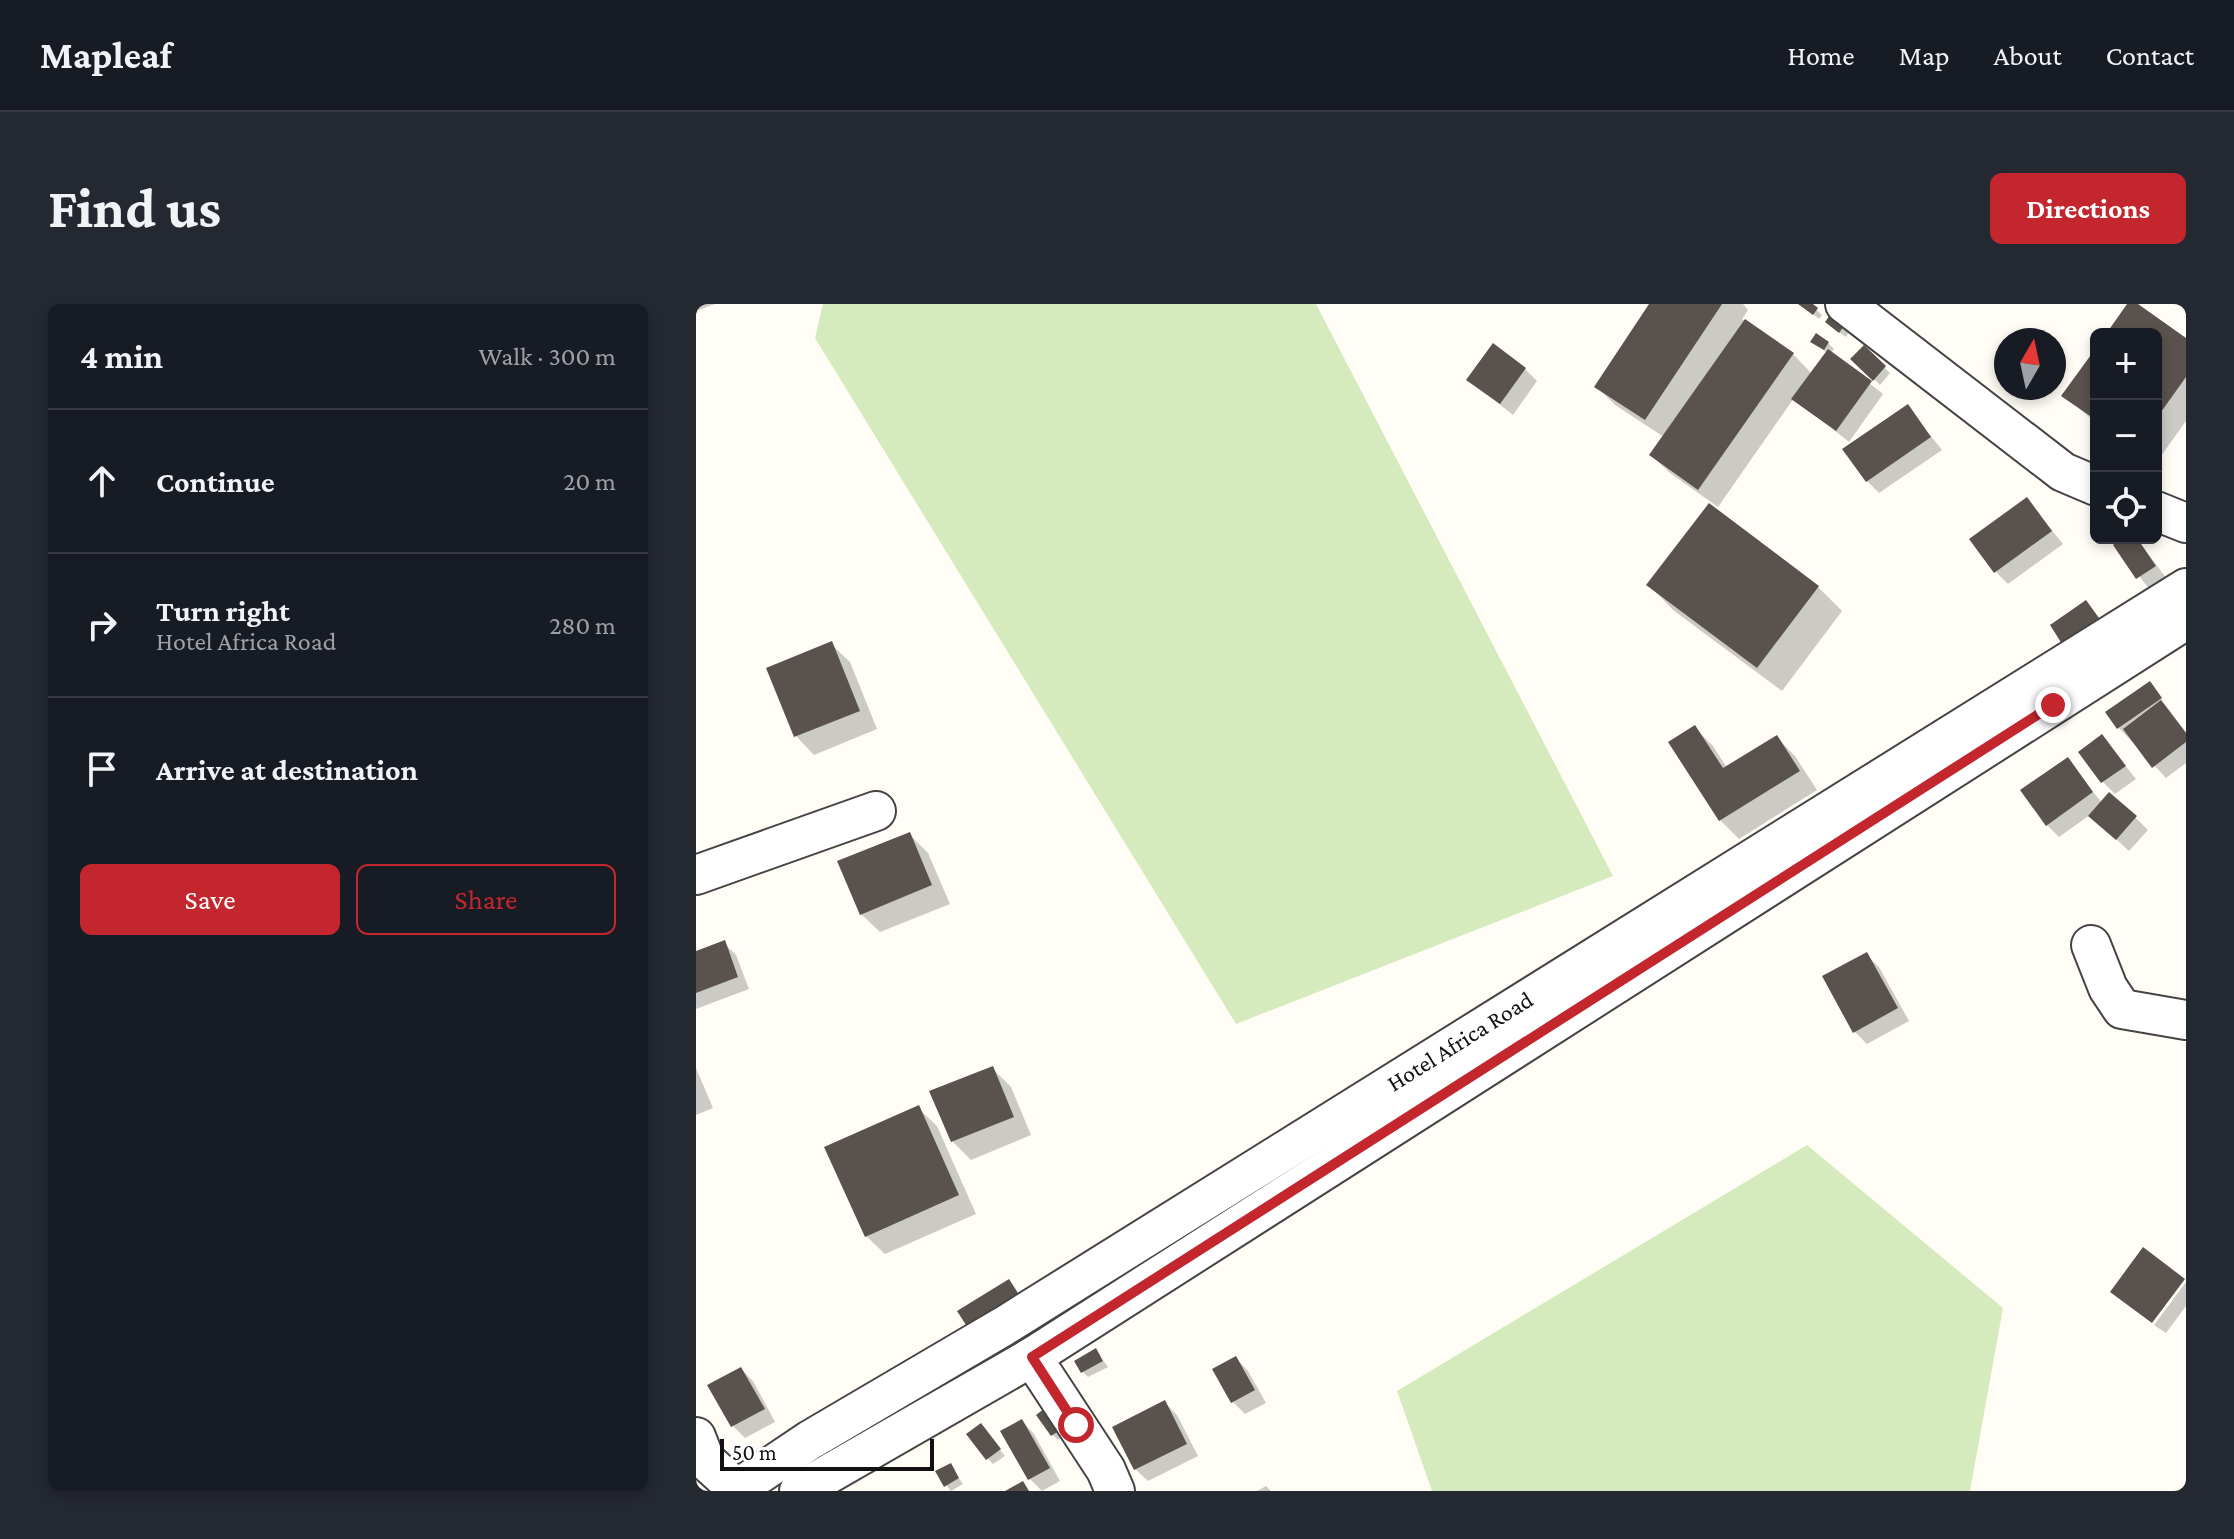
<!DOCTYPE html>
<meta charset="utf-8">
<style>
body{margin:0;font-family:"Crimson Pro",serif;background:#242831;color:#f1f3f6}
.controls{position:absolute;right:24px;top:24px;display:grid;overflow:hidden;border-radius:12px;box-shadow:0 4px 12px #0003}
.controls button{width:72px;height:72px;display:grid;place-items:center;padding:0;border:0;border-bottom:2px solid #363941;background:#171b24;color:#f1f3f6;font:40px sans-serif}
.compass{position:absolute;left:1298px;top:24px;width:72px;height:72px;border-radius:50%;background:#171b24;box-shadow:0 4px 12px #0003;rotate:9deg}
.scale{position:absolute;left:24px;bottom:20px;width:214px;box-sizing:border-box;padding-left:8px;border:4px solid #111;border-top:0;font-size:22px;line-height:28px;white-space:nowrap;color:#111;-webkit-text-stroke:6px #fff;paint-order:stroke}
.stop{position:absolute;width:24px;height:24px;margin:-18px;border:6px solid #c4262e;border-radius:50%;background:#fff}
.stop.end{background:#c4262e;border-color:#fff;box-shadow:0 2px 8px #0008}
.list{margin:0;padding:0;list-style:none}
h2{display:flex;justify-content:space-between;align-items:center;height:104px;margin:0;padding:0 32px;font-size:34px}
h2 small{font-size:26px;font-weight:400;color:#9ea1a6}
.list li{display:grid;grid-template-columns:52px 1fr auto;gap:24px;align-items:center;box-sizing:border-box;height:144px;padding:0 32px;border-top:2px solid #363941}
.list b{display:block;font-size:30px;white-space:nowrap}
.list p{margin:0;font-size:26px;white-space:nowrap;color:#9ea1a6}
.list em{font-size:26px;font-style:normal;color:#9ea1a6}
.actions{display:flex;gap:16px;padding:24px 32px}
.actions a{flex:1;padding:18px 0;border:2px solid #c4262e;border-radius:12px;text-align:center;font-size:28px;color:#c4262e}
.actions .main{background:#c4262e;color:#fff}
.icon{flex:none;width:44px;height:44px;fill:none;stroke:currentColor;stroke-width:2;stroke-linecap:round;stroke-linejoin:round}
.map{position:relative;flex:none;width:1490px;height:1187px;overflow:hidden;border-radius:12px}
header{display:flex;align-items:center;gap:48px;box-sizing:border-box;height:112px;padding:0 40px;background:#171b24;border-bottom:2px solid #363941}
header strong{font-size:38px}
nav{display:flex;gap:44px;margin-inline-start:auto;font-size:28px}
.intro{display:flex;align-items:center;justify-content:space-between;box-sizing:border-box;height:192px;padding:0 48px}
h1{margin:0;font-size:56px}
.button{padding:20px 36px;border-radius:12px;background:#c4262e;color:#fff;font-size:28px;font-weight:700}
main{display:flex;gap:48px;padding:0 48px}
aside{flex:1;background:#171b24;border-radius:12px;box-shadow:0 4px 12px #0003}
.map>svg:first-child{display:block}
</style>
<header>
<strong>Mapleaf</strong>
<nav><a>Home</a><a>Map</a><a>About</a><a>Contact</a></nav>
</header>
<div class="intro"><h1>Find us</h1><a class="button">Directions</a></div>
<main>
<aside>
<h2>4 min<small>Walk · 300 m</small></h2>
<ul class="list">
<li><svg class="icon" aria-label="ahead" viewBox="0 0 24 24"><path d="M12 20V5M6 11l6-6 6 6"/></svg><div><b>Continue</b></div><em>20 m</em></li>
<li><svg class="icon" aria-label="right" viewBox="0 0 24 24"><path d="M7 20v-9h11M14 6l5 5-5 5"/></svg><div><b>Turn right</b><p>Hotel Africa Road</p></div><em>280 m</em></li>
<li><svg class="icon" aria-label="arrive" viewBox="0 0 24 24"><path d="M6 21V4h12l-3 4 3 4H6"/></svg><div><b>Arrive at destination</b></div></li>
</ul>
<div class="actions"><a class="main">Save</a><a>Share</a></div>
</aside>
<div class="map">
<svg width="1490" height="1187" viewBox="0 0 1490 1187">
<rect width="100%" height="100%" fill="#fffdf5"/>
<path fill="#d5ebbd" d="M 127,0 L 620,0 L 917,572 L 540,720 L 119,34 Z
M 1111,841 L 1307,1004 L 1274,1187 L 736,1187 L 701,1087 Z"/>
<path fill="#0003" d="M 0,0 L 19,0 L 0,7 Z
M 955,0 L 1047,0 L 1052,6 L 1046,15 L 1097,50 L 1116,70 L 1131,49 L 1117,38 L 1132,39 L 1138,45 L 1135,49 L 1187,90 L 1153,138 L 1098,94 L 1022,203 L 974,169 L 955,151 L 968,133 L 919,101 L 901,83 Z
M 1104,0 L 1114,0 L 1126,11 L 1123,15 Z
M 1434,0 L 1490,36 L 1490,117 L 1460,159 L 1460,30 L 1412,30 Z
M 1147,23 L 1152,29 L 1150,33 L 1137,24 Z
M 1168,44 L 1194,69 L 1184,81 L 1157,55 Z
M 1400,47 L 1400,119 L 1368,91 Z
M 829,65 L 841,77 L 817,111 L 773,76 Z
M 1211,102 L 1246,146 L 1183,189 L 1171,177 Z
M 1331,195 L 1367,240 L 1312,280 L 1300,268 Z
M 1430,234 L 1440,234 L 1471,275 L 1454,286 L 1419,241 Z
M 953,281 L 1122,283 L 1146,307 L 1086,387 L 977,306 Z
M 135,340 L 154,358 L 181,425 L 118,451 L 100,432 Z
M 1453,380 L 1490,428 L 1490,459 L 1470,474 L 1423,424 Z
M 999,424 L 1017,442 L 1031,464 L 1080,433 L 1099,452 L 1121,486 L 1043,535 L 1024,516 Z
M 1406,433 L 1440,475 L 1419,490 L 1407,478 Z
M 1371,455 L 1406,499 L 1439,513 L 1452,526 L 1433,547 L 1394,511 L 1363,533 L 1351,521 Z
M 213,530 L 232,549 L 254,600 L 184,628 L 165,610 Z
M 28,639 L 40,651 L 53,685 L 0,705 L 0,649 Z
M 1170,651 L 1183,663 L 1213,717 L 1171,740 L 1159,728 Z
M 0,764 L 17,804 L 0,811 Z
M 296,764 L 315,783 L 335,831 L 275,856 L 256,837 Z
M 222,804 L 241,822 L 280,910 L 189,950 L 170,932 Z
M 1490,978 L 1490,1002 L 1470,1029 L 1458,1021 Z
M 400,1047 L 412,1063 L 392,1073 L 387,1068 Z
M 540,1054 L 552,1067 L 570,1099 L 549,1110 L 537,1098 Z
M 45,1065 L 57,1077 L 79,1118 L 49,1134 L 37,1122 L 14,1082 Z
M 469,1099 L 481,1111 L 502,1152 L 452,1177 L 439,1165 Z
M 359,1109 L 373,1129 L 362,1136 L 357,1131 Z
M 326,1117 L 338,1130 L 364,1177 L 346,1187 L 334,1175 Z
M 290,1128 L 309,1152 L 297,1160 L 292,1155 Z
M 254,1162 L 267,1180 L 255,1187 L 250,1181 Z
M 570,1182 L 575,1187 L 561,1187 Z"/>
<path fill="#5a524d" d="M 953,0 L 1026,0 L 949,116 L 898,83 Z
M 1102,0 L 1117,0 L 1122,4 L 1117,11 Z
M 1431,0 L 1442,0 L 1490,34 L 1490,73 L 1460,115 L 1460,30 L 1410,30 Z
M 1134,11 L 1148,22 L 1143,29 L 1129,18 Z
M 1049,15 L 1098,49 L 1002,186 L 953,151 Z
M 1120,29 L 1133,38 L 1128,46 L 1114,38 Z
M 797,39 L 830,64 L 804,100 L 770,76 Z
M 1168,41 L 1190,62 L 1177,77 L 1154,55 Z
M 1400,44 L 1400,116 L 1365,92 Z
M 1132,45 L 1176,77 L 1140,127 L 1095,95 Z
M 1212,100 L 1235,133 L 1170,178 L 1146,145 Z
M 1331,193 L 1356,227 L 1298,269 L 1273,235 Z
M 1013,199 L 1123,282 L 1061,364 L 950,281 Z
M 1426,234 L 1441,234 L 1460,262 L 1440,275 L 1417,241 Z
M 1390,296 L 1403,314 L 1366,340 L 1354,321 Z
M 136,337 L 164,407 L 98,433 L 70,364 Z
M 1454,377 L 1466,394 L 1421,425 L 1409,408 Z
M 1465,396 L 1490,429 L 1490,438 L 1456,464 L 1427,425 Z
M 999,421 L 1027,464 L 1081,431 L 1104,467 L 1023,517 L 972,438 Z
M 1406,430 L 1430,462 L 1405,479 L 1382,448 Z
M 1372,453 L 1397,488 L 1350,522 L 1324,486 Z
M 1413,488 L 1441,512 L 1420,536 L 1392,512 Z
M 214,528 L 236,581 L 164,611 L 141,557 Z
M 29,636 L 42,673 L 0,689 L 0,647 Z
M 1171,648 L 1202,704 L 1157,729 L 1126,672 Z
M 297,762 L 318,813 L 255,838 L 233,787 Z
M 223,801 L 263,891 L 169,933 L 128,843 Z
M 1447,943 L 1489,975 L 1456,1019 L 1414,988 Z
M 313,975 L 331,1003 L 279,1035 L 261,1007 Z
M 400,1044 L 407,1057 L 385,1069 L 378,1057 Z
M 540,1052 L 559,1086 L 535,1099 L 516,1065 Z
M 45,1063 L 69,1105 L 35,1123 L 11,1081 Z
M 469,1096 L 491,1140 L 438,1166 L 416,1123 Z
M 353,1101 L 369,1123 L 355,1132 L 340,1111 Z
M 326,1115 L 354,1164 L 332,1176 L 304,1127 Z
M 285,1119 L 305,1145 L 290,1156 L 270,1130 Z
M 255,1159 L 263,1174 L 248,1183 L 239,1167 Z
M 327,1177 L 333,1187 L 309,1187 Z"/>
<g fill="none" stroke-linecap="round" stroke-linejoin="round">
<g stroke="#444" stroke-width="42">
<g id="minor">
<path d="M 1149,0 L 1367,168 L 1400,182"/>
<path d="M 1460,207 L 1490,219"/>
<path d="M 0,571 L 180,507"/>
<path d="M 1395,641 L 1412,684 L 1426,705 L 1490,716"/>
<path d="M 336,1053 L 410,1166 L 419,1187"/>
<path d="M 0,1133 L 9,1156 L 41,1185"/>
<path id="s1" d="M 38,1187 L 114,1136 L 308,1022 L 1490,284"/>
<path d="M 103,1187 L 336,1053 L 1490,316"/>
</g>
</g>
<use href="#minor" stroke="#fff" stroke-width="38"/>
</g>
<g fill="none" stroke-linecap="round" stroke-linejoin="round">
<path stroke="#c4262e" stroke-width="10" d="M 380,1121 L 336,1053 L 1357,401"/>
</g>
<g text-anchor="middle" stroke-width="8" stroke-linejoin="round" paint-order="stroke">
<g font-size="24" fill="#111" stroke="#fff">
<text dy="8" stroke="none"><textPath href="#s1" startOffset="854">Hotel Africa Road</textPath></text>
</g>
</g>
</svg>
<div class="controls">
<button>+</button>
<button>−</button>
<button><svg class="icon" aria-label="locate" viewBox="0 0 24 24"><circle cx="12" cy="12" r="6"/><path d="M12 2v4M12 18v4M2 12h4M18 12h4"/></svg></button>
</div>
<svg class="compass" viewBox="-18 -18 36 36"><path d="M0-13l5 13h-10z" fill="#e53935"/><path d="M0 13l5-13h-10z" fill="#9ea1a6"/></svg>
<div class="scale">50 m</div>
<div class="stop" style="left:380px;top:1121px"></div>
<div class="stop end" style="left:1357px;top:401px"></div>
</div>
</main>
